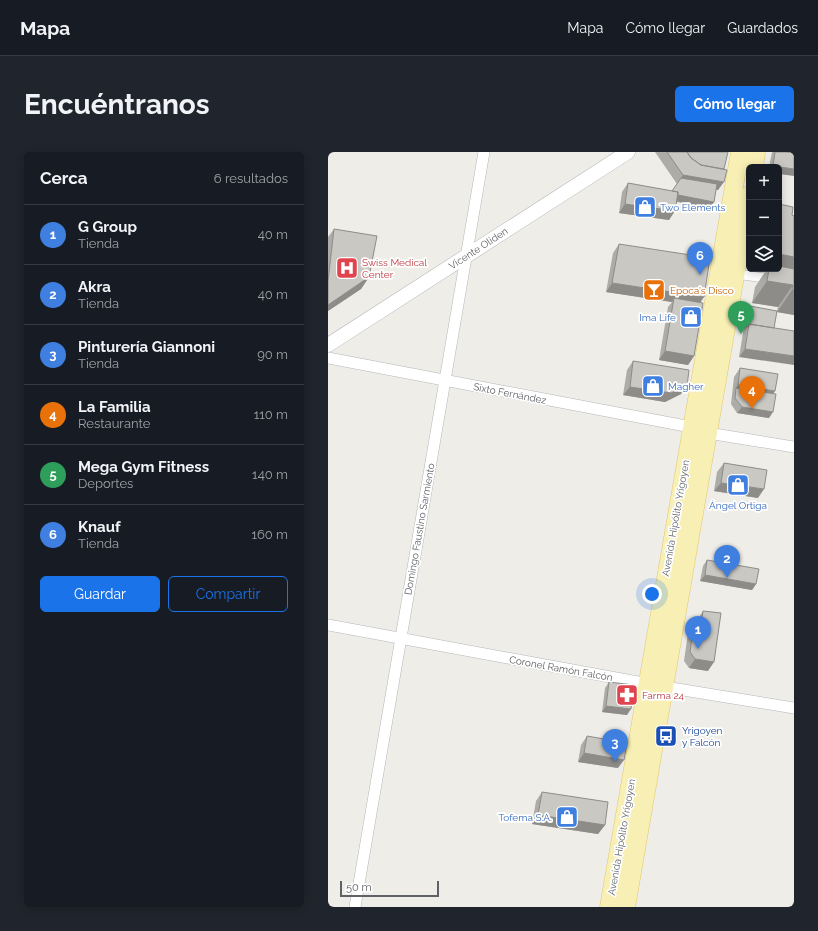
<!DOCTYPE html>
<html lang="es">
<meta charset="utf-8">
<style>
body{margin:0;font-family:Raleway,sans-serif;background:#20242c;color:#f1f3f6}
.controls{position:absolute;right:12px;top:12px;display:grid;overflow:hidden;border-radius:6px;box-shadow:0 2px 10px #0003}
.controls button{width:36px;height:36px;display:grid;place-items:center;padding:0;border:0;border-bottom:1px solid #363941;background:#171b24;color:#f1f3f6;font:20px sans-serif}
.scale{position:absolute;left:12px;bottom:10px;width:99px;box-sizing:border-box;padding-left:4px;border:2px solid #5e6165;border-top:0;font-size:11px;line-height:14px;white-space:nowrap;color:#5e6165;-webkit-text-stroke:3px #fff;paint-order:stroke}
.you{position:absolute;left:324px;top:442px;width:14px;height:14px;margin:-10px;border:3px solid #fff;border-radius:50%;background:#1a73e8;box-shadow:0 0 0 6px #1a73e833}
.badge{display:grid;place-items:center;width:26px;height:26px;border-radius:50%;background:#1a73e8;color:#fff;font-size:13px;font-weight:700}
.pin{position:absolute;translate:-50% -33px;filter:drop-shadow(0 1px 2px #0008)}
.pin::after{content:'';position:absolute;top:21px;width:14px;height:12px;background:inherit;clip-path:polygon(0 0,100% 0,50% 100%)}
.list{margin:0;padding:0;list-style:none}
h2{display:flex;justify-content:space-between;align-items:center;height:52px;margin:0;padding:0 16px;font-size:17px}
h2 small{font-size:13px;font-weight:400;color:#9ea1a6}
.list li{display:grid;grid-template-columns:26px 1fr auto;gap:12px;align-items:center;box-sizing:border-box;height:60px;padding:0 16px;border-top:1px solid #363941}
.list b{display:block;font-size:15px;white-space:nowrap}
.list p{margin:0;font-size:13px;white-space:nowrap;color:#9ea1a6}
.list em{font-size:13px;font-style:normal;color:#9ea1a6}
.actions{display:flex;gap:8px;padding:12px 16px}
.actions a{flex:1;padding:9px 0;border:1px solid #1a73e8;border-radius:6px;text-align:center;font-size:14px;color:#1a73e8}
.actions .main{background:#1a73e8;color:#fff}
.icon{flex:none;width:22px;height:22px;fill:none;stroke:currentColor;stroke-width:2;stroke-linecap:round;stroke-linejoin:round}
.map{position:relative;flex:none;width:466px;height:755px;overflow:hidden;border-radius:6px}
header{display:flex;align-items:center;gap:24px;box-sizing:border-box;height:56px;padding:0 20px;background:#171b24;border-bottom:1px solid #363941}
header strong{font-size:19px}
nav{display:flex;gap:22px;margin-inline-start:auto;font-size:14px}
.intro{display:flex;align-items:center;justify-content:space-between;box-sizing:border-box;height:96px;padding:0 24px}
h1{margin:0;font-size:28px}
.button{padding:10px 18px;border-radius:6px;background:#1a73e8;color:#fff;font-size:14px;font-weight:700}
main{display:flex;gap:24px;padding:0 24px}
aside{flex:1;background:#171b24;border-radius:6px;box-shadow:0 2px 10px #0003}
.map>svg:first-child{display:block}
</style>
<header>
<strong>Mapa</strong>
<nav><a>Mapa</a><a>Cómo llegar</a><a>Guardados</a></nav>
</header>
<div class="intro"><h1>Encuéntranos</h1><a class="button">Cómo llegar</a></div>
<main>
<aside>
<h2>Cerca<small>6 resultados</small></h2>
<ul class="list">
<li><span class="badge" style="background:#3f7fe0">1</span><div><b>G Group</b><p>Tienda</p></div><em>40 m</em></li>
<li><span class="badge" style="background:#3f7fe0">2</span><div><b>Akra</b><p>Tienda</p></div><em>40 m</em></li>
<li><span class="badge" style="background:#3f7fe0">3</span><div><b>Pinturería Giannoni</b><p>Tienda</p></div><em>90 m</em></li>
<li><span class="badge" style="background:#e8710a">4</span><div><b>La Familia</b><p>Restaurante</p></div><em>110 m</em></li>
<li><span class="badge" style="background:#2e9e5b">5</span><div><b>Mega Gym Fitness</b><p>Deportes</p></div><em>140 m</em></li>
<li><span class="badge" style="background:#3f7fe0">6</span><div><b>Knauf</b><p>Tienda</p></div><em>160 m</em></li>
</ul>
<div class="actions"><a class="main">Guardar</a><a>Compartir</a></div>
</aside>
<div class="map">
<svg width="466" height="755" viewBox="0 0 466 755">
<rect width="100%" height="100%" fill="#efede7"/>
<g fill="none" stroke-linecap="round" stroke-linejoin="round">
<g stroke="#b4b6ba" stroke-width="10">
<path id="pedestrian" d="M 408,122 L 466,130"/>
</g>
<g stroke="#b4b6ba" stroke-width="12">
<path id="minor" d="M 0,206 L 363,275
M 380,281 L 466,295
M 0,473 L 337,535 L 466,556
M 27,755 L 156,0"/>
</g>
<g stroke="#b4b6ba" stroke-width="15">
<path id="tertiary" d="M 0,193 L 300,0"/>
</g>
<g stroke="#e3c76c" stroke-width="19">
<path id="primary" d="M 426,15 L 428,0
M 281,755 L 412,0
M 298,755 L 421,43"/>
</g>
<use href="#pedestrian" stroke="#fff" stroke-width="9"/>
<use href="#minor" stroke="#fff" stroke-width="11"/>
<use href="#tertiary" stroke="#fff" stroke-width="14"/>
<use href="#primary" stroke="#f7efb4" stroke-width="18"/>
</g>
<path fill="#aeaca8" d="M 327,0 L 400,0 L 390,38 L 388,38 L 382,56 L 349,50 L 341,68 L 291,61 L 294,40 L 300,31 L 344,39 L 349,32 Z
M 444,0 L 466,0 L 451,15 L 441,15 Z
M 464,63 L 466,64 L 466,163 L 449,160 L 411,205 L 415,181 L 415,180 L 418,160 L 422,154 L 449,159 L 450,155 L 424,151 L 427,135 L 439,117 L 451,117 Z
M 6,77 L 41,125 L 33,137 L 0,159 L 0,85 Z
M 291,92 L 373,151 L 366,204 L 360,213 L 331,208 L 340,155 L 344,150 L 278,140 L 285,101 Z
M 305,209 L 353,242 L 337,250 L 295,243 L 299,218 Z
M 412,216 L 445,241 L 441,266 L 409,261 L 403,252 L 406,225 Z
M 396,311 L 430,346 L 386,339 L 389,320 Z
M 379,408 L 428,432 L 424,438 L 372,429 L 375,414 Z
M 375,459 L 380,519 L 361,516 L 356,509 L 360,481 L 366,472 L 368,473 L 369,468 Z
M 281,530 L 299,563 L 274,560 L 277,536 Z
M 259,584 L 290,616 L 250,610 L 253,593 Z
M 214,640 L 277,673 L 270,682 L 204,672 L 208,649 Z"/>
<path fill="#8d8c88" d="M 445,14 L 466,17 L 466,24 L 451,22 L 451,15 L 444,15 Z
M 355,23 L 396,30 L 390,38 L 349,32 Z
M 342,41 L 386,50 L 382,56 L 337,47 Z
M 297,52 L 347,59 L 341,68 L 291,61 Z
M 451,102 L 466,105 L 466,117 L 451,115 Z
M 41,125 L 33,137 L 0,159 L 0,153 Z
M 439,129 L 465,133 L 450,155 L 424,151 Z
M 284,131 L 376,145 L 370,154 L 346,146 L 344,150 L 278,140 Z
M 464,138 L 466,138 L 466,163 L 449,160 Z
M 419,174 L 420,174 L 415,180 Z
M 417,197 L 466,204 L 466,213 L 411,205 Z
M 337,199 L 366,204 L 360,213 L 331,208 Z
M 410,233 L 447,239 L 441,248 L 408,236 Z
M 359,234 L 353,242 L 337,250 L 295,243 L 302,235 Z
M 414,255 L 445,260 L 441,266 L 409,261 Z
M 393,331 L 436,337 L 430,346 L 386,339 Z
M 377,423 L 428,432 L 424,438 L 372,429 Z
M 367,507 L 386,510 L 380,519 L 361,516 Z
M 278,554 L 303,557 L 299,563 L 274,560 Z
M 256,601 L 296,608 L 290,616 L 250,610 Z
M 210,663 L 277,673 L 270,682 L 204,672 Z"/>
<path fill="#cac8c3" stroke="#8d8c88" d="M 339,0 L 359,0 L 363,6 L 373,13 L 399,18 L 396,30 L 355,23 Z
M 359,0 L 400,0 L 396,17 L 373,13 L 363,6 Z
M 447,0 L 458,0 L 466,1 L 466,17 L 445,14 Z
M 353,26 L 389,32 L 386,50 L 350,43 L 350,40 L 344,39 Z
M 300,31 L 350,40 L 347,59 L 297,52 Z
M 451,52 L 465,55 L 464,63 L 466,64 L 466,105 L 451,102 Z
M 6,77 L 49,84 L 41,125 L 0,153 L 0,129 Z
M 291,92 L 382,106 L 376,145 L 284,131 Z
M 451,114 L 466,117 L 466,138 L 464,138 L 465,133 L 439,129 L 441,117 L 451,117 Z
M 346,146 L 375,151 L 366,204 L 337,199 Z
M 422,154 L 449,159 L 446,176 L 421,172 L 420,174 L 419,174 Z
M 421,172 L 466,179 L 466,204 L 417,197 Z
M 305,209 L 361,218 L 359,234 L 343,241 L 302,235 Z
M 412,216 L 450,222 L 447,239 L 410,233 Z
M 408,236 L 448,242 L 445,260 L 414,255 L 407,246 Z
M 396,311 L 439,318 L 436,337 L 393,331 Z
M 379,408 L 431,417 L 428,432 L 377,423 Z
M 375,459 L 393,461 L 386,510 L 367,507 L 362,500 L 366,472 L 373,473 Z
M 281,530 L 306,533 L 303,557 L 278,554 Z
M 259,584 L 299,591 L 296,608 L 256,601 Z
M 214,640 L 280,650 L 277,673 L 210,663 Z"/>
<defs>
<g id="shop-square" transform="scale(1.15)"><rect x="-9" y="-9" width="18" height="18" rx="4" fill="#3f7fe0" stroke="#fff"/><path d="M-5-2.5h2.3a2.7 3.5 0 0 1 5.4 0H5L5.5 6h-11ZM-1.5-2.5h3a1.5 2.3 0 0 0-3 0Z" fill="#fff"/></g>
<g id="hospital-square" transform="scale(1.15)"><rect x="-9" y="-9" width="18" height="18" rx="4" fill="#e0444e" stroke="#fff"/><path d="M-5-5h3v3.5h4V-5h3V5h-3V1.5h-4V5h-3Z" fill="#fff"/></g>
<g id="bar-square" transform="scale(1.15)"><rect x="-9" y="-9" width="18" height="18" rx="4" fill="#e8710a" stroke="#fff"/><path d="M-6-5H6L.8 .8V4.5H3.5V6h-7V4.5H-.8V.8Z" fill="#fff"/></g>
<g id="pharmacy-square" transform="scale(1.15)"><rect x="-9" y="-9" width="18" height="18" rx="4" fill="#e0444e" stroke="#fff"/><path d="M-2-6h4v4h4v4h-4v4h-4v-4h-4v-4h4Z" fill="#fff"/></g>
<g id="bus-square" transform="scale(1.15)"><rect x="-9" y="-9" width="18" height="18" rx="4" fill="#1a4fb4" stroke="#fff"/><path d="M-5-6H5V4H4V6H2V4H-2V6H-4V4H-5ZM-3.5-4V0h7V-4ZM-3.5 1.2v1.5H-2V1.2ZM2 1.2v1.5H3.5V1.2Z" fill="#fff"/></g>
</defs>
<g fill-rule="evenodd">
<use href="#shop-square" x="317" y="55"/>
<use href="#hospital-square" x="19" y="116"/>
<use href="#bar-square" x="326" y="138"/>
<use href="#shop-square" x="363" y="165"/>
<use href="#shop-square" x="325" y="234"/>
<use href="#shop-square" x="410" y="333"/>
<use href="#pharmacy-square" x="299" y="543"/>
<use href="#bus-square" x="338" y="584"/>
<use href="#shop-square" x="239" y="665"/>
</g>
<g text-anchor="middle" stroke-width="3.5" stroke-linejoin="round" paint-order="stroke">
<g font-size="10" fill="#366cbe" stroke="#fff" text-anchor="start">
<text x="332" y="59">Two Elements</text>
<text x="348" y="169" text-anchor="end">Ima Life</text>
<text x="340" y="238">Magher</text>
<text x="410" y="357" text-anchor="middle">Ángel Ortiga</text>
<text x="224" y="669" text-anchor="end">Tofema S.A.</text>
</g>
<g font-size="10" fill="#5e6165" stroke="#fff">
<text transform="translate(150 96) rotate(-33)" y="4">Vicente Oliden</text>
<text transform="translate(182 241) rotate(11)" y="4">Sixto Fernández</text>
<text transform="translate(347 366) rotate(-80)" y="4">Avenida Hipólito Yrigoyen</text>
<text transform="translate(91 377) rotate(-80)" y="4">Domingo Faustino Sarmiento</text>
<text transform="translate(233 516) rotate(10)" y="4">Coronel Ramón Falcón</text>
<text transform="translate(293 685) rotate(-80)" y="4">Avenida Hipólito Yrigoyen</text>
</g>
<g font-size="10" fill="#be3a42" stroke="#fff" text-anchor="start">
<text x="34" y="114">Swiss Medical<tspan x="34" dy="12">Center</tspan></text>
<text x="314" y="547">Farma 24</text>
</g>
<g font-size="10" fill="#c56008" stroke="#fff" text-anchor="start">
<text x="342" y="142">Epoca's Disco</text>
</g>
<g font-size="10" fill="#164399" stroke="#fff" text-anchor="start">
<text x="354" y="582">Yrigoyen<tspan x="354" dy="12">y Falcón</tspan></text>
</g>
</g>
</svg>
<div class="controls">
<button>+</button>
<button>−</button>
<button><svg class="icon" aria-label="layers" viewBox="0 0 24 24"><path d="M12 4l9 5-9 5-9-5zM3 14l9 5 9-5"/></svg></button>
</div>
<div class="scale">50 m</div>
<div class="you"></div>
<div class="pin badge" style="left:370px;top:497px;background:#3f7fe0">1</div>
<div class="pin badge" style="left:399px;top:426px;background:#3f7fe0">2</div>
<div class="pin badge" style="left:287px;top:610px;background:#3f7fe0">3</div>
<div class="pin badge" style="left:424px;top:257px;background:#e8710a">4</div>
<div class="pin badge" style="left:413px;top:182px;background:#2e9e5b">5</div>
<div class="pin badge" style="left:372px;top:123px;background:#3f7fe0">6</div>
</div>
</main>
